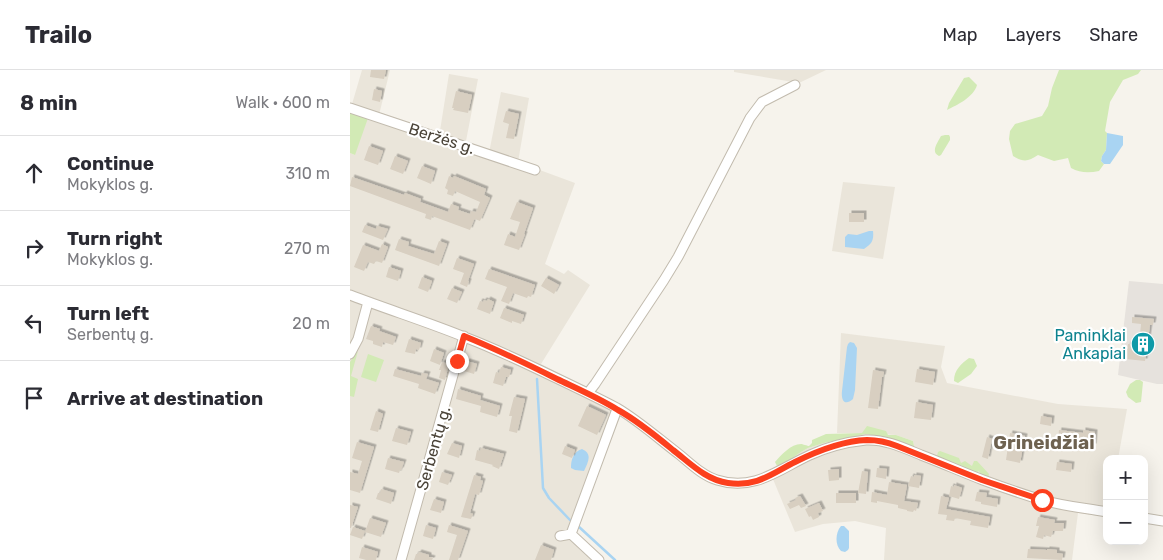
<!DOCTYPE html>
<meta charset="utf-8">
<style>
body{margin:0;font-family:Rubik,sans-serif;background:#f2f2f3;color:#2b2b33}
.controls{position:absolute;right:15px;bottom:15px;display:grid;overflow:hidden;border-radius:10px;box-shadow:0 5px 20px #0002}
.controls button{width:45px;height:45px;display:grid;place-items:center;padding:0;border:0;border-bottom:1px solid #e1e1e2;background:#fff;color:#2b2b33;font:25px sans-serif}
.stop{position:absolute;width:15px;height:15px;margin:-11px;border:4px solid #fc3f1d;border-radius:50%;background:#fff}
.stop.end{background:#fc3f1d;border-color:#fff;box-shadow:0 1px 5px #0008}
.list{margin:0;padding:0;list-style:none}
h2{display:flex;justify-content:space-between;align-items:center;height:65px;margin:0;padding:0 20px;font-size:21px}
h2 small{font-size:16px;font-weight:400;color:#7c7c81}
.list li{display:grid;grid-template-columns:32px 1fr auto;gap:15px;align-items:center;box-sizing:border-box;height:75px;padding:0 20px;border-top:1px solid #e1e1e2}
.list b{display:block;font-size:19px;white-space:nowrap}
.list p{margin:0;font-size:16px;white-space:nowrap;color:#7c7c81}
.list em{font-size:16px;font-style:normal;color:#7c7c81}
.icon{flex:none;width:28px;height:28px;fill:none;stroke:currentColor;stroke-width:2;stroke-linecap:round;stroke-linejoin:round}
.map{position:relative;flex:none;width:813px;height:490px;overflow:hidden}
header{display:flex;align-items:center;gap:30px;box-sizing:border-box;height:70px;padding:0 25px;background:#fff;border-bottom:1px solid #e1e1e2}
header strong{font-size:24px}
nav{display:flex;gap:28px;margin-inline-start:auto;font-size:18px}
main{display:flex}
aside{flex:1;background:#fff}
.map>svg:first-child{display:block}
</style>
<header>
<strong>Trailo</strong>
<nav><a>Map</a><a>Layers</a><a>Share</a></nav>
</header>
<main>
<aside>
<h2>8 min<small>Walk · 600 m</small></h2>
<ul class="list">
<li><svg class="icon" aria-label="ahead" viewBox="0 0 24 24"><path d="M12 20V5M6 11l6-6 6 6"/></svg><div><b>Continue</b><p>Mokyklos g.</p></div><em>310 m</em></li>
<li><svg class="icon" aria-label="right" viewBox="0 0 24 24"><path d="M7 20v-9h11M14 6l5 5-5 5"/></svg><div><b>Turn right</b><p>Mokyklos g.</p></div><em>270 m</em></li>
<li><svg class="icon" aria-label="left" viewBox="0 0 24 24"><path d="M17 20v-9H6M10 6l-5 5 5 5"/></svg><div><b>Turn left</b><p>Serbentų g.</p></div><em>20 m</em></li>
<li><svg class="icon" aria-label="arrive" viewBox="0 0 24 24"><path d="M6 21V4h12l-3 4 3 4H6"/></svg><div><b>Arrive at destination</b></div></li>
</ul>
</aside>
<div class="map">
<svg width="813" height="490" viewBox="0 0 813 490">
<defs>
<filter id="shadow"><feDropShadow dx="2.5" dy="-2.5" stdDeviation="0" flood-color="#0004"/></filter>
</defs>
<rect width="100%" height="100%" fill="#f6f3ec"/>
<path fill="#eae5da" d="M 12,0 L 40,0 L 29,45 L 89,67 L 99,4 L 128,9 L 115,76 L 139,83 L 151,22 L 179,28 L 168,92 L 225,113 L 195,194 L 214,204 L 218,200 L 240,215 L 191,294 L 247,322 L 274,337 L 225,464 L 249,490 L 0,490 L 0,83 L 5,85 L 0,41 Z
M 384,0 L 476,0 L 449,13 L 384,2 Z
M 493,112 L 545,117 L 533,189 L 482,181 Z
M 491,263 L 595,276 L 591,297 L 597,313 L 708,334 L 777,339 L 768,389 L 757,389 L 757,447 L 728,443 L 722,490 L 534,490 L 536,458 L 505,451 L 473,454 L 445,462 L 420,402 L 427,396 L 438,391 L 451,382 L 458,378 L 474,373 L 516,364 L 541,369 L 564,376 L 563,371 L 546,365 L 512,363 L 487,363 Z"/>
<path fill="#e6e2dd" d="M 779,211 L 813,214 L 813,314 L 807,314 L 768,305 Z"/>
<path fill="#d2eab5" d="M 709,0 L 791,0 L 788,4 L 773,10 L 760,32 L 755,61 L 757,63 L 756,80 L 752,86 L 751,91 L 754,94 L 749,101 C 739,103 730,103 721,98 L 718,88 L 704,91 L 688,85 C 678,92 673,92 663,86 L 659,69 L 660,61 L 665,54 L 692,46 L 698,36 L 702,18 Z
M 619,7 L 627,15 C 624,27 607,35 597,40 L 599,33 L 614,8 Z
M 0,41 L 18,48 L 5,85 L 0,83 Z
M 595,65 L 599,65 L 600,67 L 600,70 L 591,85 L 589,86 C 580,82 588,72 591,66 Z
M 8,281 L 1,306 L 8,309 L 4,327 L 0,326 L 0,292 Z
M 18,284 L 34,290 L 26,312 L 11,307 Z
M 619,288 L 624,289 L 627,296 L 621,304 L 608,313 L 604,311 C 604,300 611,294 619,288 Z
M 786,310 L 790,310 L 793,312 L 791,332 L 786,333 L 778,327 L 776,322 L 780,314 Z
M 517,356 L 536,361 L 538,365 L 546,365 L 563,371 L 564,376 L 562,378 L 541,369 L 516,364 L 474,373 L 458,378 L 451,382 L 438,391 L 427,396 L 425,392 C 431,385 441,374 451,374 C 452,374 458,376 459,376 L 462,373 L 462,370 L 476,364 L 512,363 Z
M 590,381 L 609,388 L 611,393 L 615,391 L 622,396 L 624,391 L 627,391 L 639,404 L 638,408 L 630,404 L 629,401 L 625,403 L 613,399 L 611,395 C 603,397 592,391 587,386 L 588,382 Z"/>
<path fill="#a9d4f2" d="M 757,63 L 773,66 L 773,75 L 760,94 L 754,94 L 751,91 L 752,86 L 756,80 Z
M 519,161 L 523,161 C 524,170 522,174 514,179 L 495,177 L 495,167 L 498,164 L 507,165 Z
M 500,272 L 504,273 L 507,278 L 505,320 L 503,329 C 494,337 491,329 492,321 L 497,277 L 498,274 Z
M 232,379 C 243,384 238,392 234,401 L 225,400 L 221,398 C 221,390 223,382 232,379 Z
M 491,456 L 494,456 L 499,461 L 499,478 L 498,480 L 495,482 L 491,481 C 485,475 485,463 491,456 Z"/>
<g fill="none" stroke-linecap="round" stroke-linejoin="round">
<path stroke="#a9d4f2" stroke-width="2.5" d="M 187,309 L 193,418 L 199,428 L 220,450
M 228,456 L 265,490"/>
</g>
<path fill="#d8cfc1" filter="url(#shadow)" d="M 21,0 L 36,0 L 34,9 L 20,7 Z
M 24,19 L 32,21 L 30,32 L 22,30 Z
M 106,21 L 122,25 L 118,43 L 103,40 L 104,38 L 102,38 Z
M 156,41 L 169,44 L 164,69 L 156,68 L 159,54 L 153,52 Z
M 19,76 L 33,81 L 28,95 L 14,90 Z
M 45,86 L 58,91 L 53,104 L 40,99 Z
M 72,96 L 85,101 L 81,114 L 67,108 Z
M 99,106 L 103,108 L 104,106 L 136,119 L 134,125 L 140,128 L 130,151 L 125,149 L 124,150 L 120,160 L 82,146 L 81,150 L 75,148 L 76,144 L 0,116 L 2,107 L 54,125 L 55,123 L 71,129 L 70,132 L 98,142 L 101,134 L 109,137 L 108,140 L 120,144 L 121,141 L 126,142 L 130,132 L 105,121 L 103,126 L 97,124 L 98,120 L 95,118 Z
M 167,132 L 183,138 L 174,164 L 175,164 L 169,180 L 154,175 L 158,164 L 165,167 L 170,152 L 160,149 Z
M 499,143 L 514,143 L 514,152 L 499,152 Z
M 15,155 L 26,159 L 27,156 L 38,159 L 33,170 L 12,162 Z
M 49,169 L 59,172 L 58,176 L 84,184 L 89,171 L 97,174 L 89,196 L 45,180 Z
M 32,174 L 38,177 L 32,193 L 26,191 L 24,194 L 18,192 L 14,201 L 4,197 L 13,175 L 29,181 Z
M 107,188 L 124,194 L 118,211 L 119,211 L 117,217 L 110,214 L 114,203 L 103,199 Z
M 39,197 L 51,201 L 48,211 L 36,207 Z
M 139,199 L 185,215 L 181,227 L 178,226 L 177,228 L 163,223 L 159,234 L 151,231 L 157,217 L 135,209 Z
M 72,207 L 82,211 L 78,222 L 68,218 Z
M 196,208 L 209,215 L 204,224 L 191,216 Z
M 102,218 L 112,222 L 107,233 L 97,229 Z
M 138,229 L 144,232 L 140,244 L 127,239 L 130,231 L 133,232 L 134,230 L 137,231 Z
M 154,238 L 174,245 L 171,254 L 162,251 L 162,253 L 150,248 Z
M 782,247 L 804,249 L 803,255 L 800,255 L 795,291 L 776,289 L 778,274 L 789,275 L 791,254 L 782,253 Z
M 21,256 L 30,259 L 29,261 L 46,267 L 43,275 L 33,272 L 32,277 L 23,274 L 23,271 L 16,269 Z
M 59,269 L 71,273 L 69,280 L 66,279 L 65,284 L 55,282 Z
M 84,279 L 94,283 L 90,295 L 80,291 Z
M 117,291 L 127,294 L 124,304 L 114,301 Z
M 92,292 L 99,294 L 95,310 L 89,308 L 91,300 L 89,300 Z
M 151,297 L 161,300 L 159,307 L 156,307 L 153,316 L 143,313 L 146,302 L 149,303 Z
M 45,299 L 71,306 L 72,303 L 78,304 L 76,309 L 89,313 L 85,324 L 68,318 L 69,314 L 43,306 Z
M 567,299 L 585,302 L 583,315 L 565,312 Z
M 523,300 L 534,302 L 533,307 L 532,307 L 528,339 L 518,338 Z
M 108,319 L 131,326 L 130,330 L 150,336 L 147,347 L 130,342 L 131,336 L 106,329 Z
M 164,327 L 175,329 L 167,363 L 159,361 L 162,346 L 159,346 Z
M 566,332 L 583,335 L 581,350 L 564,348 Z
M 237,336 L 256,345 L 247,365 L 228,356 Z
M 26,341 L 33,344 L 28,362 L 20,360 Z
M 691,346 L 702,348 L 701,356 L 690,354 Z
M 46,358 L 61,362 L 57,375 L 42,371 Z
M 709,360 L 733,363 L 733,360 L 745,362 L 744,376 L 730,374 L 731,371 L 708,369 Z
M 660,363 L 675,366 L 670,393 L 656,390 Z
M 637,367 L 642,369 L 638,389 L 632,387 Z
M 7,372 L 24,377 L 10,423 L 0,420 L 0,402 L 8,404 L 12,391 L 2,388 Z
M 102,373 L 112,376 L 109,388 L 97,384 Z
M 215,376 L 225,380 L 222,388 L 212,384 Z
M 131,378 L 154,384 L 149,399 L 142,396 L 143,395 L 125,390 L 127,380 L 130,381 Z
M 38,388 L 54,392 L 51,400 L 50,400 L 49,403 L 35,399 Z
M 707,392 L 722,394 L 721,402 L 706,400 Z
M 527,398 L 537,399 L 536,409 L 526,407 Z
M 489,399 L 489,410 L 479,411 L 478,400 Z
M 512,401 L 518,402 L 516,424 L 508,423 Z
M 92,402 L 102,405 L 98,415 L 89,412 Z
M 124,405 L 131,407 L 130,410 L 133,411 L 129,425 L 125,424 L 120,443 L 123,444 L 121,449 L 111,447 Z
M 564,405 L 571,406 L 569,418 L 558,416 L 561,406 L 564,407 Z
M 539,412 L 557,415 L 554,431 L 568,433 L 566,441 L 564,440 L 563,442 L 557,441 L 557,440 L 548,438 L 548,435 L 527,431 L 527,433 L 521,432 L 522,422 L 537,425 Z
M 604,415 L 612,418 L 609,429 L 599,426 L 601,416 L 604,417 Z
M 31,419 L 44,423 L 41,434 L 26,429 L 28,423 L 30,423 Z
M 627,422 L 637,423 L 636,427 L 648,429 L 647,437 L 631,434 L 631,432 L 625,431 Z
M 486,423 L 506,423 L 506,433 L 486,433 Z
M 450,426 L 456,436 L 451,438 L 449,435 L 440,439 L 437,434 L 446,430 L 445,428 Z
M 591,426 L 599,428 L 596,439 L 640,447 L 638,458 L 620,455 L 621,451 L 605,448 L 604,451 L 596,450 L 597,445 L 588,444 Z
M 84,429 L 94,432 L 91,443 L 80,440 Z
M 469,433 L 473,441 L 468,443 L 469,447 L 463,450 L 461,446 L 459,447 L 455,439 Z
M 0,435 L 8,437 L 1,458 L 0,458 Z
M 688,447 L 705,450 L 704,453 L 714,453 L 713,461 L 703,461 L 701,467 L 694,465 L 693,469 L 686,467 L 689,456 L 686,456 Z
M 20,448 L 36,453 L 31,467 L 15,462 Z
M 76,455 L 86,458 L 83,469 L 73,466 Z
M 99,455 L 118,461 L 108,490 L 99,490 L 107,465 L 97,462 Z
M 3,457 L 15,461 L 12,469 L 0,465 Z
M 191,475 L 204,480 L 201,490 L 185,490 Z
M 12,477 L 28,482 L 26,490 L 16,490 L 9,488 Z
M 678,479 L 697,480 L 697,479 L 707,480 L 707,483 L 713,484 L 712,490 L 677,488 Z
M 69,482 L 79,485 L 79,487 L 83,488 L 82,490 L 64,490 L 66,484 L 68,484 Z"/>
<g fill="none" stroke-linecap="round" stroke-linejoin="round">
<g stroke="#c2bbae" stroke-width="11">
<path id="minor" d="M 0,38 L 185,100
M 0,225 C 39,240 78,252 117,268 C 146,279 175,293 204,307 C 225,317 246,327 267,338 C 289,351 309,369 330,385 C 341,394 353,406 367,410 C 404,422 429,399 460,385 C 477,377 497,372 516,370 C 535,369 554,378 571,385 C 592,393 612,402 633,410 C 652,417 672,424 692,430 C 713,436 735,438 757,442
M 0,284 L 8,269 L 18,232
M 238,323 L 245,314 L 314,210 L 328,187 L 400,48 L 412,32 L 445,15
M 794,448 L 813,451
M 221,464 L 249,490
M 210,466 L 221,464 L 267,339
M 51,490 L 114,266"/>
</g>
<use href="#minor" stroke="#fff" stroke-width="9"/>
</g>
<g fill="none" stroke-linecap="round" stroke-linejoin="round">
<path stroke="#fc3f1d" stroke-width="6" d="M 107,291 L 114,266 C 146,279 177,294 207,309 C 228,319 249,328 268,340 C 288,351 306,366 323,380 C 340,393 356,410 378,413 C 407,417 421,404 445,392 C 467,381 492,371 517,370 C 527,370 537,372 547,376 L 632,410 L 692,430"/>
</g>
<defs>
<g id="building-disc" transform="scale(1.25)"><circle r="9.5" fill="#0f9aa8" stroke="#fff"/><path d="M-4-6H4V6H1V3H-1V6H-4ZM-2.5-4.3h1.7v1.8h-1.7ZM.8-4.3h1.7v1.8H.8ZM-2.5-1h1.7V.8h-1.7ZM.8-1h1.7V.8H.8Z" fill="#fff"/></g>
</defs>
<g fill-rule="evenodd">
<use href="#building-disc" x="793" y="274"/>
</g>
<g text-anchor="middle" stroke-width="4.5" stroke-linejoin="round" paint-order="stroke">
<g font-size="16" fill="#4b4439" stroke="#fff">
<text transform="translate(92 68) rotate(18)" y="6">Beržės g.</text>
<text transform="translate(83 378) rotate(-74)" y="6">Serbentų g.</text>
</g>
<g font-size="16" fill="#0d838f" stroke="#fff" text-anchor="end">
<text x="776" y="271">Paminklai<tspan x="776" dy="18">Ankapiai</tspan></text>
</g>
<g font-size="19" font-weight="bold" fill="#6e6250" stroke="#fff">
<text x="694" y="379">Grineidžiai</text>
</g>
</g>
</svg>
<div class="controls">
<button>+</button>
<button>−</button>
</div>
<div class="stop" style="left:692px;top:430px"></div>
<div class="stop end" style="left:107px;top:291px"></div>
</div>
</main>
